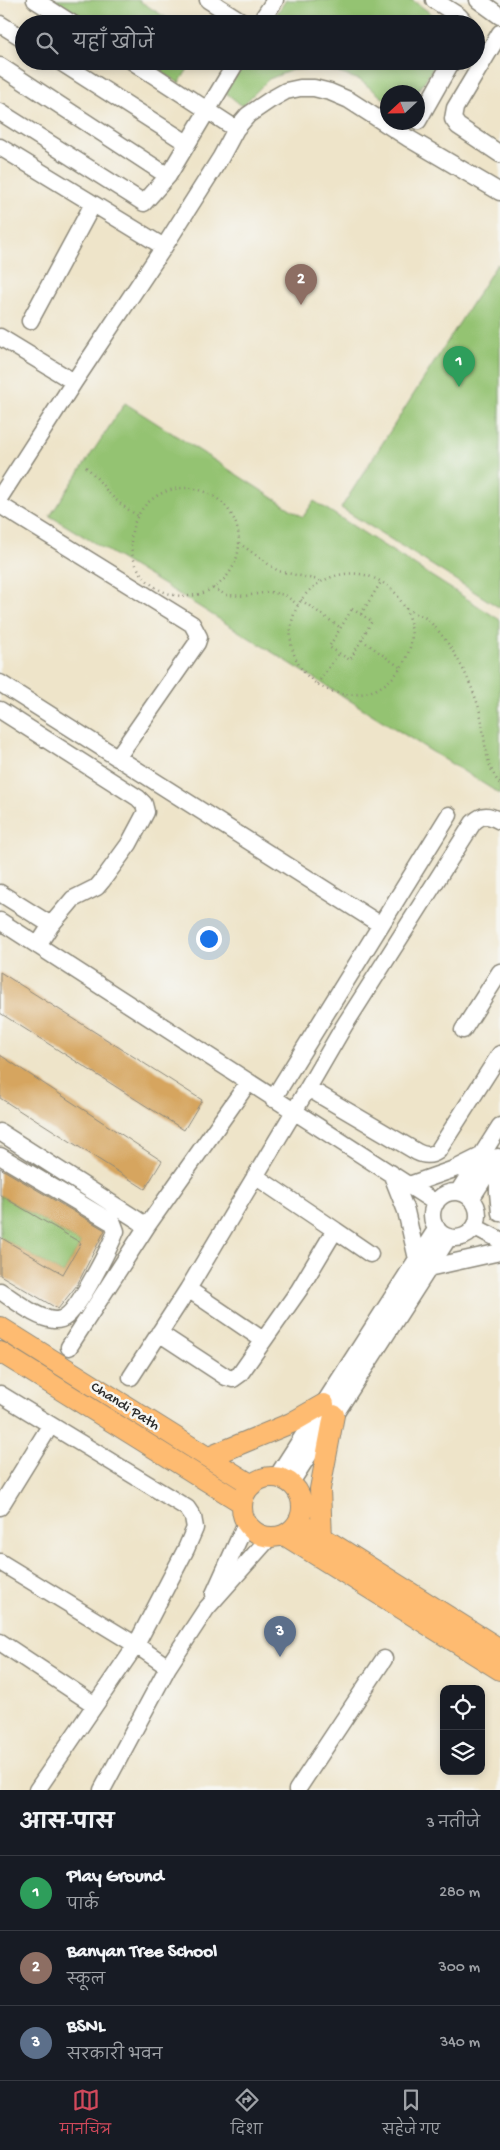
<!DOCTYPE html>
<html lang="hi">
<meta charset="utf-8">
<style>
body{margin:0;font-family:"Gochi Hand","Playpen Sans Deva",sans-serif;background:#242831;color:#f1f3f6}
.controls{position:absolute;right:15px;bottom:15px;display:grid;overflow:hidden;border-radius:10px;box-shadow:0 2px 8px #0003}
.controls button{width:45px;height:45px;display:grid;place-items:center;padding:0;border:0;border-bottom:1px solid #363941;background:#171b24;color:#f1f3f6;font:25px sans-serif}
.compass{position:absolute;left:380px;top:85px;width:45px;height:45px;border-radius:50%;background:#171b24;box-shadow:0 2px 8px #0003;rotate:248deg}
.you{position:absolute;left:208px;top:938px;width:18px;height:18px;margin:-12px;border:4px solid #fff;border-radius:50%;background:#1a73e8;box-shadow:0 0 0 8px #1a73e833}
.badge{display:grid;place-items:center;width:32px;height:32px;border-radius:50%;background:#d1495b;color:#fff;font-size:16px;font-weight:700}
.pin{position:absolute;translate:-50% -41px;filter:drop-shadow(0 1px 2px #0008)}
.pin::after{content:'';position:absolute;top:26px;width:18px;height:15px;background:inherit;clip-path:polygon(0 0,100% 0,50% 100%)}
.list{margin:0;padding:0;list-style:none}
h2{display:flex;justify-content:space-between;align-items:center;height:65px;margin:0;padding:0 20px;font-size:21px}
h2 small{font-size:16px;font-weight:400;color:#9ea1a6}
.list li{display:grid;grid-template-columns:32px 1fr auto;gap:15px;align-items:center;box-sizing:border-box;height:75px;padding:0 20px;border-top:1px solid #363941}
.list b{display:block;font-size:19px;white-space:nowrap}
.list p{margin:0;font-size:16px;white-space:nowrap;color:#9ea1a6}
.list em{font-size:16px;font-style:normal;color:#9ea1a6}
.icon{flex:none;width:28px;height:28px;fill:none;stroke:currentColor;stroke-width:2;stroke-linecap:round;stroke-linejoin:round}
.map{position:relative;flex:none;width:500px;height:1790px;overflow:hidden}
.search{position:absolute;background:#171b24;box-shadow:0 2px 8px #0003;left:15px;right:15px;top:15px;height:55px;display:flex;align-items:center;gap:12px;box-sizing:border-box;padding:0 18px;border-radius:28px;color:#9ea1a6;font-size:19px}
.sheet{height:290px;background:#171b24}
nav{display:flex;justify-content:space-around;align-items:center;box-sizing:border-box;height:70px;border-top:1px solid #363941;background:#171b24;font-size:14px;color:#9ea1a6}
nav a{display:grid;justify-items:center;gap:2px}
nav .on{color:#d1495b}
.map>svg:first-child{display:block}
</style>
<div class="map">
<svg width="500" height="1790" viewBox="0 0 500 1790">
<rect width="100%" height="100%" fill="#f6f6f2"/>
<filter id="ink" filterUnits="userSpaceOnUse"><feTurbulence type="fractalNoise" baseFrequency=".02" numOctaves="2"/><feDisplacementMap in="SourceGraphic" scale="10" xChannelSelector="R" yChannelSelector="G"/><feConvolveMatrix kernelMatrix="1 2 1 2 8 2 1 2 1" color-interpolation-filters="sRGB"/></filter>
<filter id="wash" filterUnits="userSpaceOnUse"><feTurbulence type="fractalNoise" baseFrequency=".0096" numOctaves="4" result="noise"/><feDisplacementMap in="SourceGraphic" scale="20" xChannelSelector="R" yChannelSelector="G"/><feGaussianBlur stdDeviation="1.12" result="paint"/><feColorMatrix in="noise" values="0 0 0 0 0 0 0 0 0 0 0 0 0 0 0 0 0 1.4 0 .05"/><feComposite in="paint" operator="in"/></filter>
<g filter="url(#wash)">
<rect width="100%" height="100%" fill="#eee4c9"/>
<path fill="#94c372" stroke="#60774e" d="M 46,0 L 138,0 L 176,24 L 84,24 Z
M 286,0 L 412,0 L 446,24 L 270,24 Z
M 144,61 L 193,61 L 179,83 Z
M 246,61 L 438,61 L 417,92 L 388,92 L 387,101 L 360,80 L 324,68 L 292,70 L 269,79 L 242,106 L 225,92 Z
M 497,264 L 500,266 L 500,608 L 341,508 Z
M 125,403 L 303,517 L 314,501 L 500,620 L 500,794 L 182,596 L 50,516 Z
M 0,1195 L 81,1243 L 63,1274 L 0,1237 Z"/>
<g id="blocks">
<path fill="#d6a55e" d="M 0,972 L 202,1100 L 184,1130 L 0,1013 Z
M 0,1055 L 162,1161 L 145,1189 L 29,1115 L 28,1116 L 0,1098 Z
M 0,1168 L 105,1230 L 77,1285 L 58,1309 L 0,1275 L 0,1237 L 63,1274 L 81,1243 L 0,1195 Z"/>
</g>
</g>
<g filter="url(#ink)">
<use href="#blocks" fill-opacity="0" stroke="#8c887a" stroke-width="1"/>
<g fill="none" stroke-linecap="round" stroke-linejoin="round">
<g stroke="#8c887a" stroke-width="19">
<path id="minor" d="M 35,0 L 73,24
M 208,0 L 246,24
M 434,0 L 459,16 L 466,24
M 478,0 L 500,16
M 0,24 L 24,39
M 259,24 L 275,0
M 500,33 L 455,108 L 453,119 L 458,126 L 500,154
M 59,61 L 187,143
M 132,61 L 236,129
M 0,66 L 168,176
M 0,112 L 144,203 L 168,176 L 237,61
M 418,121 L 452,61
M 0,147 L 164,247
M 30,321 L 93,204
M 0,337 L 74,382
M 0,497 L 74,382 L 164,247 L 221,157 L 236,129 L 248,115 L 270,100 L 286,91 L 300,88 L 314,88 L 330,92 L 349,100 L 408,138 L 500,192
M 0,505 L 192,624 L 199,637 L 197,643 L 117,758
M 0,683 L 381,925
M 0,710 L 138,798 L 144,804 L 146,812 L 129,844 L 102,881 L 97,887 L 73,899 L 51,925
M 500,821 C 489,815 483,813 473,823 L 344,1026 L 308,1088 L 417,1152 C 425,1156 431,1156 438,1151 L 500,1054
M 0,893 L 51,925 L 38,945
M 0,921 L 436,1203
M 463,1030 L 500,972
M 273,1099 L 449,815
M 0,1132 L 147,1226
M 0,1156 L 113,1223 L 116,1231 C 110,1247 79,1309 65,1317 C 63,1319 58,1320 54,1320 C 36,1318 16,1301 0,1291
M 498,1157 L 498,1192 L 500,1213
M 391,1173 L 406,1211 L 417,1259
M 409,1185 L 457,1168 L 481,1156
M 458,1192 L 500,1126
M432 1215a23 23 0 1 1 46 0a23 23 0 1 1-46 0Z
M 471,1199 L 497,1158
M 475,1227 L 500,1240
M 335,1230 L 370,1254
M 428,1268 L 500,1252
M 188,1289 L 263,1340
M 159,1333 L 226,1377 L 233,1379 L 240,1374 L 299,1290 L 335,1230 L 255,1176
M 69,1347 L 147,1226 L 248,1083
M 131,1377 L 188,1289 L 308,1088
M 0,1394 L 187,1508 L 193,1517 L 195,1528 L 186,1549 L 136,1645 L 37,1790
M 276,1478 L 437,1228
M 290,1484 L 449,1237
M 0,1507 L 50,1426
M 0,1562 L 136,1645 L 168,1667
M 214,1594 L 246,1523
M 0,1642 L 95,1705
M 102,1790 L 168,1667 L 206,1609 L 270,1537
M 297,1790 L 384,1659"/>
</g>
<g stroke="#8c887a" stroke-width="22">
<path id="major" d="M 0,1327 L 252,1485
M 0,1352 L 242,1503
M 209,1457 L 291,1423 L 324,1404
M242 1507a30 30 0 1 1 60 0a30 30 0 1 1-60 0Z
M 298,1522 L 500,1649
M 284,1535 L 500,1670
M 322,1538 L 320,1489 L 334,1415"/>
</g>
<path stroke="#8c887a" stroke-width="2.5" stroke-dasharray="1 4" stroke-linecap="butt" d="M 86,467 C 95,475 100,482 107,491 C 116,501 127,509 138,516
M131 542a54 54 0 1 1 108 0a54 54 0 1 1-108 0Z
M 239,543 L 278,571 L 323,581
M 213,588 L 226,595 L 245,596 L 269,592 L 285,595 L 298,605
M 301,600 L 341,628
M 406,608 C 407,614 410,620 411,627 C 413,636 411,647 407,656 C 383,714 302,704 291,643 C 289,625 294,607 306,594 C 321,578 343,570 365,575 C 376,578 389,585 397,595 C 400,599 402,604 405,607 C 411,613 422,614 428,620 C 451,642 468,675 478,705 C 486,730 482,762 500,784
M 352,609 L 372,621 L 350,660 L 329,647 Z
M 361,614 L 381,582
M 362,640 L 401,668
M 317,684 L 339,653"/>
<use href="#minor" stroke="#fff" stroke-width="16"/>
<use href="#major" stroke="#febb71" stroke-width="20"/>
</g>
</g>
<g text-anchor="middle" stroke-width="5" stroke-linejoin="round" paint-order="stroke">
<g font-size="15" fill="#2b2b2b" stroke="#f6f6f2">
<text transform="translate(126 1405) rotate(32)" y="5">Chandi Path</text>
</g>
</g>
</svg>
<div class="controls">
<button><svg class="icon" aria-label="locate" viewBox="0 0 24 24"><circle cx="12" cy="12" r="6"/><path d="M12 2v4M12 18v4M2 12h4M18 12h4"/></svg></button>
<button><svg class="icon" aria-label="layers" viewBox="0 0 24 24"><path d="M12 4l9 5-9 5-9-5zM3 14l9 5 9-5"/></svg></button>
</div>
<svg class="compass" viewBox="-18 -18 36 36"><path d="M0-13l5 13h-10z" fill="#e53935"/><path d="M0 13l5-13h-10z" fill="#9ea1a6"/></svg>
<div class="you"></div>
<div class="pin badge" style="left:459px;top:387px;background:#2e9e5b">1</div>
<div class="pin badge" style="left:301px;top:305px;background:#8d6e63">2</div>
<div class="pin badge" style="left:280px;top:1657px;background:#5c6f8a">3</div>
<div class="search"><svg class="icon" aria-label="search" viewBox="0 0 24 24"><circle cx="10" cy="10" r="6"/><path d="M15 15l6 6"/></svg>यहाँ खोजें</div>
</div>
<section class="sheet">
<h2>आस-पास<small>3 नतीजे</small></h2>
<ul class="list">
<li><span class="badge" style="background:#2e9e5b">1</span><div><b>Play Ground</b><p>पार्क</p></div><em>280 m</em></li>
<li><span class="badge" style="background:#8d6e63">2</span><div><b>Banyan Tree School</b><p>स्कूल</p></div><em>300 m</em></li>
<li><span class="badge" style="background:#5c6f8a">3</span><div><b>BSNL</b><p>सरकारी भवन</p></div><em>340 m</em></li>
</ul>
</section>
<nav>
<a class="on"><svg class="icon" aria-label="map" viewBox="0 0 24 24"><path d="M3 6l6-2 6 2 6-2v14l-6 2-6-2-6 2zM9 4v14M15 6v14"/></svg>मानचित्र</a>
<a><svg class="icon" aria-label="directions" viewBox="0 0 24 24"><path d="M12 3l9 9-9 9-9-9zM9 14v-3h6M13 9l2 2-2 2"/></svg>दिशा</a>
<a><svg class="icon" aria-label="saved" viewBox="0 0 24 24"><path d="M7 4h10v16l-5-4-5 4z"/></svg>सहेजे गए</a>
</nav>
